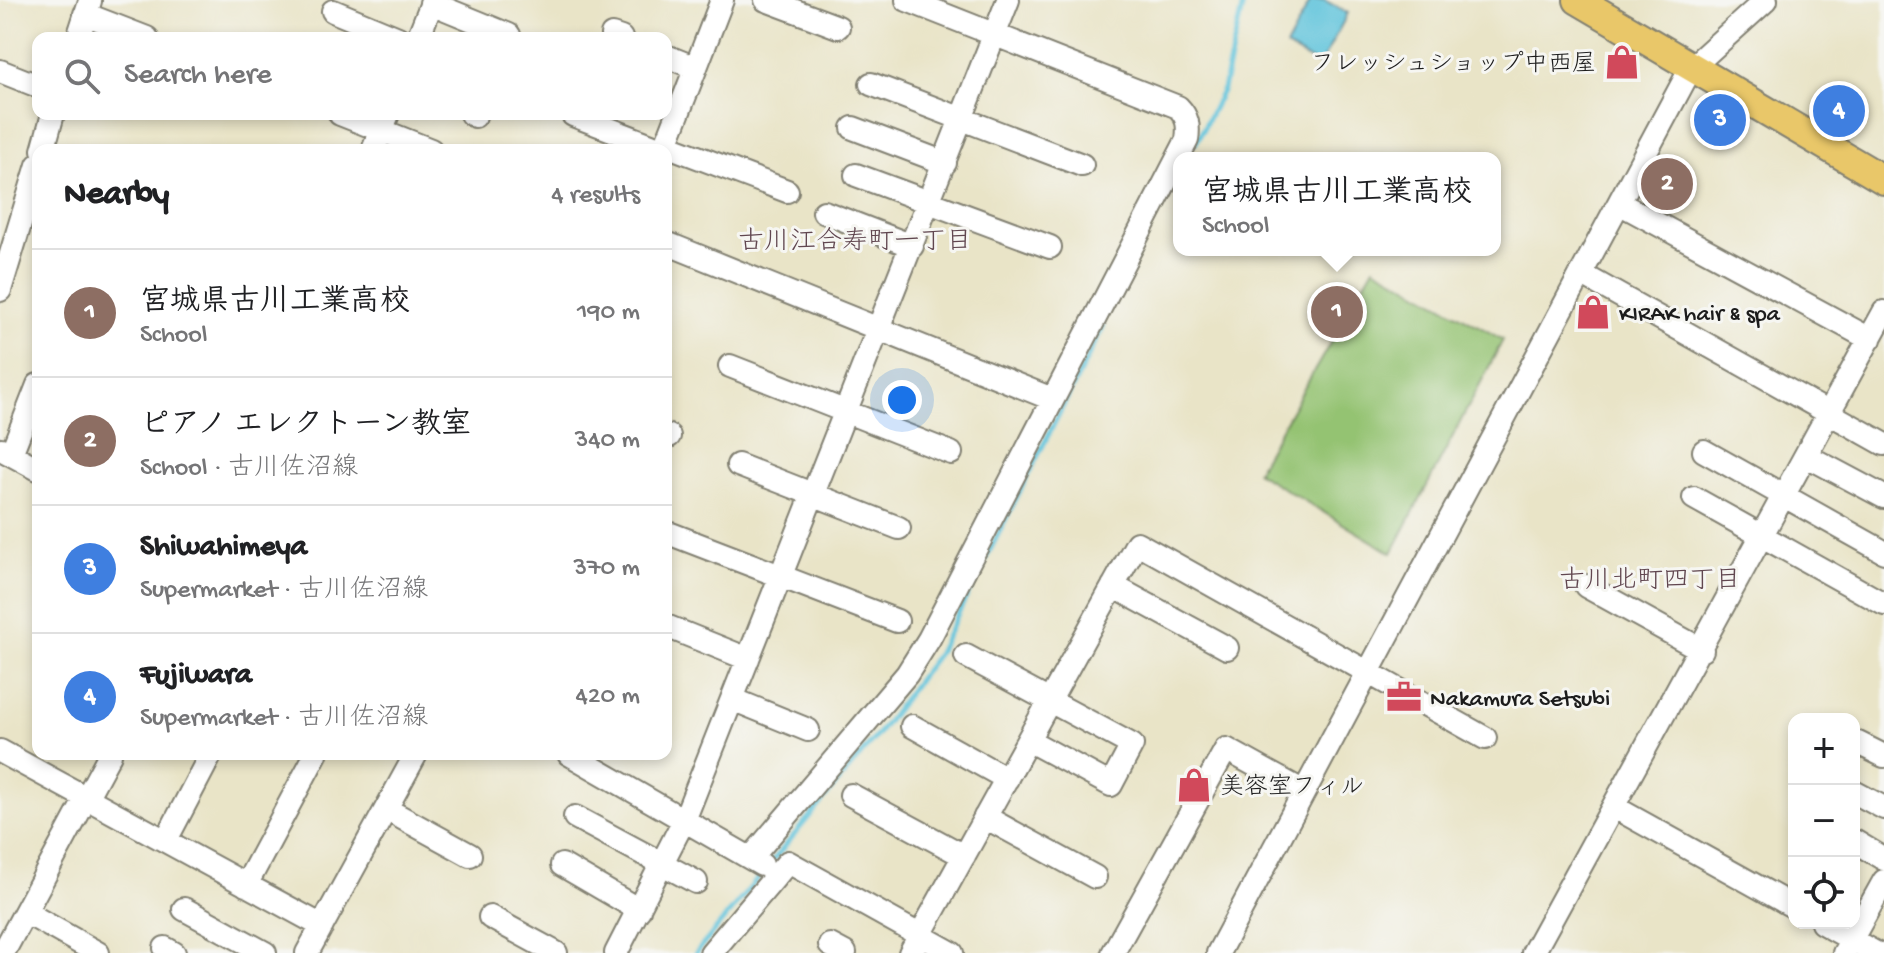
<!DOCTYPE html>
<meta charset="utf-8">
<style>
body{margin:0;font-family:"Gochi Hand","Klee One",sans-serif;background:#f6f6f6;color:#202124}
.controls{position:absolute;right:24px;bottom:24px;display:grid;overflow:hidden;border-radius:16px;box-shadow:0 4px 12px #0003}
.controls button{width:72px;height:72px;display:grid;place-items:center;padding:0;border:0;border-bottom:2px solid #e0e0e0;background:#fff;color:#202124;font:40px sans-serif}
.you{position:absolute;left:902px;top:400px;width:28px;height:28px;margin:-20px;border:6px solid #fff;border-radius:50%;background:#1a73e8;box-shadow:0 0 0 12px #1a73e833}
.badge{display:grid;place-items:center;width:52px;height:52px;border-radius:50%;background:#0b8043;color:#fff;font-size:26px;font-weight:700}
.pin{position:absolute;translate:-50% -50%;border:4px solid #fff;box-shadow:0 2px 8px #0006}
.popup{position:absolute;left:1173px;top:152px;width:328px;height:104px;box-sizing:border-box;display:grid;place-content:center;border-radius:16px;background:#fff;filter:drop-shadow(0 2px 6px #0005);font-size:26px;white-space:nowrap;color:#757577}
.popup b{font-size:30px;color:#202124}
.popup::after{content:'';position:absolute;left:50%;top:100%;margin-left:-16px;border:16px solid transparent;border-top-color:#fff}
.list{margin:0;padding:0;list-style:none}
h2{display:flex;justify-content:space-between;align-items:center;height:104px;margin:0;padding:0 32px;font-size:34px}
h2 small{font-size:26px;font-weight:400;color:#757577}
.list li{display:grid;grid-template-columns:52px 1fr auto;gap:24px;align-items:center;box-sizing:border-box;height:128px;padding:0 32px;border-top:2px solid #e0e0e0}
.list b{display:block;font-size:30px;white-space:nowrap}
.list p{margin:0;font-size:26px;white-space:nowrap;color:#757577}
.list em{font-size:26px;font-style:normal;color:#757577}
.icon{flex:none;width:44px;height:44px;fill:none;stroke:currentColor;stroke-width:2;stroke-linecap:round;stroke-linejoin:round}
.map{position:relative;flex:none;width:1884px;height:953px;overflow:hidden}
.search{position:absolute;background:#fff;box-shadow:0 4px 12px #0003;left:32px;top:32px;width:640px;height:88px;display:flex;align-items:center;gap:20px;box-sizing:border-box;padding:0 28px;border-radius:16px;color:#757577;font-size:30px}
.panel{position:absolute;background:#fff;box-shadow:0 4px 12px #0003;left:32px;top:144px;width:640px;height:616px;border-radius:16px}
.map>svg:first-child{display:block}
</style>
<div class="map">
<svg width="1884" height="953" viewBox="0 0 1884 953">
<rect width="100%" height="100%" fill="#f6f6f2"/>
<filter id="ink" filterUnits="userSpaceOnUse"><feTurbulence type="fractalNoise" baseFrequency=".0125" numOctaves="2"/><feDisplacementMap in="SourceGraphic" scale="16" xChannelSelector="R" yChannelSelector="G"/><feConvolveMatrix kernelMatrix="1 2 1 2 8 2 1 2 1" color-interpolation-filters="sRGB"/></filter>
<filter id="wash" filterUnits="userSpaceOnUse"><feTurbulence type="fractalNoise" baseFrequency=".006" numOctaves="4" result="noise"/><feDisplacementMap in="SourceGraphic" scale="32" xChannelSelector="R" yChannelSelector="G"/><feGaussianBlur stdDeviation="1.8" result="paint"/><feColorMatrix in="noise" values="0 0 0 0 0 0 0 0 0 0 0 0 0 0 0 0 0 1.4 0 .05"/><feComposite in="paint" operator="in"/></filter>
<g filter="url(#wash)">
<rect width="100%" height="100%" fill="#e9e4c7"/>
<path fill="#94c372" stroke="#587047" stroke-width="2" d="M 1374,267 L 1503,340 L 1392,553 L 1256,472 Z"/>
<path fill="#5dc3db" stroke="#3c707c" stroke-width="2" d="M 1311,0 L 1324,0 L 1348,13 L 1320,65 L 1286,47 Z"/>
<g fill="none" stroke-linecap="round" stroke-linejoin="round">
<path stroke="#5dc3db" stroke-width="5" d="M 1196,143 L 1223,89 L 1244,0
M 696,953 L 878,734 L 938,653 L 1103,327"/>
</g>
</g>
<g filter="url(#ink)">
<g fill="none" stroke-linecap="round" stroke-linejoin="round">
<g stroke="#828072" stroke-width="26">
<path id="minor" d="M 766,0 L 838,27
M 431,3 L 509,35
M 333,11 L 398,38
M 85,14 L 147,38
M 612,35 L 621,38
M 78,38 L 90,1
M 418,38 L 433,0
M 666,56 L 696,68
M 0,71 L 38,86
M 871,84 L 1082,165
M 340,114 L 431,150
M 471,114 L 475,116
M 573,115 L 664,150
M 853,128 L 945,163
M 666,145 L 787,191
M 43,150 L 53,114
M 373,150 L 388,114
M 664,150 L 722,0
M 856,175 L 1050,247
M 1619,203 L 1870,339
M 824,212 L 912,246
M 666,243 L 1052,399
M 1581,274 L 1884,444
M 0,290 L 38,165
M 730,366 L 951,453
M 666,435 L 669,436
M 1,449 L 38,469
M 1704,451 L 1884,552
M 11,454 L 38,385
M 1807,456 L 1884,497
M 738,465 L 899,528
M 1694,498 L 1884,604
M 671,534 L 897,621
M 1113,586 L 1227,648
M 1586,586 L 1702,650
M 666,626 L 748,659
M 966,656 L 1132,745 L 1111,785 L 1028,740
M 732,699 L 808,730
M 912,726 L 1007,779
M 1858,743 L 1884,756
M 0,751 L 322,926
M 569,754 L 762,865
M 1854,792 L 1884,808
M 851,795 L 964,856
M 1614,807 L 1794,907
M 386,809 L 470,855
M 575,817 L 696,882
M 985,817 L 1095,877
M 166,840 L 211,754
M 1854,841 L 1884,859
M 751,858 L 907,674 L 929,639 L 1187,140 C 1189,126 1188,117 1178,107 L 907,0
M 562,865 L 639,910
M 246,885 L 316,754
M 184,909 L 265,953
M 25,912 L 98,953
M 490,917 L 556,953
M 1822,923 L 1876,953
M 830,945 L 845,953
M 165,948 L 174,953
M 3,953 L 110,754
M 307,953 L 416,754
M 616,953 L 685,818 L 1008,0
M 711,953 L 788,862 L 952,953
M 910,953 L 1137,543 L 1485,738
M 1113,953 L 1226,749 L 1304,792
M 1218,953 L 1691,68 L 1766,0
M 1533,953 L 1884,312
M 1844,953 L 1884,881"/>
</g>
<g stroke="#828072" stroke-width="32">
<path id="major" d="M 1578,0 L 1884,180"/>
</g>
<use href="#minor" stroke="#fff" stroke-width="22"/>
<use href="#major" stroke="#e9c769" stroke-width="28"/>
</g>
</g>
<defs>
<g id="shop-bare" transform="scale(2.76)"><path d="M-5-2.5h2.3a2.7 3.5 0 0 1 5.4 0H5L5.5 6h-11ZM-1.5-2.5h3a1.5 2.3 0 0 0-3 0Z" fill="#d1495b" stroke="#f6f6f2" stroke-width="2.5" paint-order="stroke"/></g>
<g id="office-bare" transform="scale(2.76)"><path d="M-6-3h4V-5.5h4V-3h4V5H-6ZM-1-4.5V-3h2v-1.5ZM-6 0V1H6V0Z" fill="#d1495b" stroke="#f6f6f2" stroke-width="2.5" paint-order="stroke"/></g>
</defs>
<g fill-rule="evenodd">
<use href="#shop-bare" x="1622" y="62"/>
<use href="#shop-bare" x="1593" y="312"/>
<use href="#office-bare" x="1404" y="697"/>
<use href="#shop-bare" x="1194" y="785"/>
</g>
<g text-anchor="middle" stroke-width="6" stroke-linejoin="round" paint-order="stroke">
<g font-size="24" fill="#1c1c1c" stroke="#f6f6f2" text-anchor="start">
<text x="1596" y="70" text-anchor="end">フレッシュショップ中西屋</text>
<text x="1619" y="320">KIRAK hair &amp; spa</text>
<text x="1430" y="705">Nakamura Setsubi</text>
<text x="1220" y="793">美容室フィル</text>
</g>
<g font-size="26" fill="#614750" stroke="#f6f6f2">
<text x="855" y="248">古川江合寿町一丁目</text>
<text x="1650" y="587">古川北町四丁目</text>
</g>
</g>
</svg>
<div class="controls">
<button>+</button>
<button>−</button>
<button><svg class="icon" aria-label="locate" viewBox="0 0 24 24"><circle cx="12" cy="12" r="6"/><path d="M12 2v4M12 18v4M2 12h4M18 12h4"/></svg></button>
</div>
<div class="you"></div>
<div class="pin badge" style="left:1337px;top:312px;background:#8d6e63">1</div>
<div class="popup"><b>宮城県古川工業高校</b>School</div>
<div class="pin badge" style="left:1667px;top:184px;background:#8d6e63">2</div>
<div class="pin badge" style="left:1720px;top:120px;background:#3f7fe0">3</div>
<div class="pin badge" style="left:1839px;top:111px;background:#3f7fe0">4</div>
<div class="search"><svg class="icon" aria-label="search" viewBox="0 0 24 24"><circle cx="10" cy="10" r="6"/><path d="M15 15l6 6"/></svg>Search here</div>
<section class="panel">
<h2>Nearby<small>4 results</small></h2>
<ul class="list">
<li><span class="badge" style="background:#8d6e63">1</span><div><b>宮城県古川工業高校</b><p>School</p></div><em>190 m</em></li>
<li><span class="badge" style="background:#8d6e63">2</span><div><b>ピアノ エレクトーン教室</b><p>School · 古川佐沼線</p></div><em>340 m</em></li>
<li><span class="badge" style="background:#3f7fe0">3</span><div><b>Shiwahimeya</b><p>Supermarket · 古川佐沼線</p></div><em>370 m</em></li>
<li><span class="badge" style="background:#3f7fe0">4</span><div><b>Fujiwara</b><p>Supermarket · 古川佐沼線</p></div><em>420 m</em></li>
</ul>
</section>
</div>
